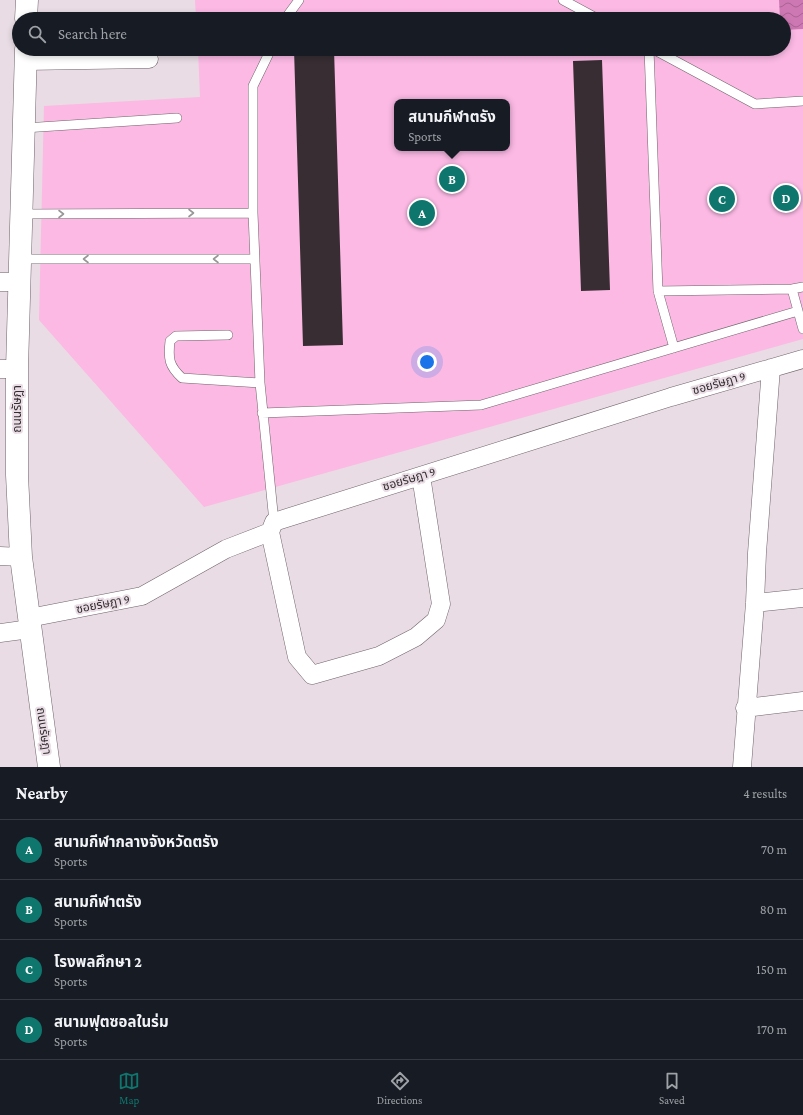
<!DOCTYPE html>
<meta charset="utf-8">
<style>
body{margin:0;font-family:"Crimson Pro","Noto Sans Thai",serif;background:#242831;color:#f1f3f6}
.you{position:absolute;left:427px;top:362px;width:14px;height:14px;margin:-10px;border:3px solid #fff;border-radius:50%;background:#1a73e8;box-shadow:0 0 0 6px #1a73e833}
.badge{display:grid;place-items:center;width:26px;height:26px;border-radius:50%;background:#0f766e;color:#fff;font-size:13px;font-weight:700}
.pin{position:absolute;translate:-50% -50%;border:2px solid #fff;box-shadow:0 1px 4px #0006}
.popup{position:absolute;left:394px;top:99px;width:116px;height:52px;box-sizing:border-box;display:grid;place-content:center;border-radius:8px;background:#171b24;filter:drop-shadow(0 1px 3px #0005);font-size:13px;white-space:nowrap;color:#9ea1a6}
.popup b{font-size:15px;color:#f1f3f6}
.popup::after{content:'';position:absolute;left:50%;top:100%;margin-left:-8px;border:8px solid transparent;border-top-color:#171b24}
.list{margin:0;padding:0;list-style:none}
h2{display:flex;justify-content:space-between;align-items:center;height:52px;margin:0;padding:0 16px;font-size:17px}
h2 small{font-size:13px;font-weight:400;color:#9ea1a6}
.list li{display:grid;grid-template-columns:26px 1fr auto;gap:12px;align-items:center;box-sizing:border-box;height:60px;padding:0 16px;border-top:1px solid #363941}
.list b{display:block;font-size:15px;white-space:nowrap}
.list p{margin:0;font-size:13px;white-space:nowrap;color:#9ea1a6}
.list em{font-size:13px;font-style:normal;color:#9ea1a6}
.icon{flex:none;width:22px;height:22px;fill:none;stroke:currentColor;stroke-width:2;stroke-linecap:round;stroke-linejoin:round}
.map{position:relative;flex:none;width:803px;height:767px;overflow:hidden}
.search{position:absolute;background:#171b24;box-shadow:0 2px 6px #0003;left:12px;right:12px;top:12px;height:44px;display:flex;align-items:center;gap:10px;box-sizing:border-box;padding:0 14px;border-radius:22px;color:#9ea1a6;font-size:15px}
.sheet{height:292px;background:#171b24}
nav{display:flex;justify-content:space-around;align-items:center;box-sizing:border-box;height:56px;border-top:1px solid #363941;background:#171b24;font-size:11px;color:#9ea1a6}
nav a{display:grid;justify-items:center;gap:2px}
nav .on{color:#0f766e}
.map>svg:first-child{display:block}
</style>
<div class="map">
<svg width="803" height="767" viewBox="0 0 803 767">
<defs>
<pattern id="water-waves" width="16" height="10" patternUnits="userSpaceOnUse"><rect width="16" height="10" fill="#ce78b3"/><path d="M0 5q4-4 8 0t8 0" fill="none" stroke="#a86392"/></pattern>
</defs>
<rect width="100%" height="100%" fill="#e9dce4"/>
<path fill="#fbb9e4" fill-rule="evenodd" d="M 195,0 L 803,0 L 803,339 L 204,507 L 39,320 L 44,106 L 200,97 L 198,49 L 784,49 L 784,19 L 196,19 ZM 397,102 L 507,102 L 507,148 L 397,148 Z"/>
<path fill="url(#water-waves)" d="M 779,0 L 803,0 L 803,29 L 784,30 L 784,19 L 780,19 Z"/>
<path fill="#372d33" d="M 294,49 L 334,49 L 343,345 L 303,346 Z
M 602,60 L 610,290 L 581,291 L 573,61 Z"/>
<g fill="none" stroke-linecap="round" stroke-linejoin="round">
<g stroke="#6f636a" stroke-width="10">
<path id="lane" d="M 563,0 L 598,19
M 285,19 L 299,0
M 271,49 L 253,86 L 253,213 L 260,383 L 274,522
M 649,49 L 658,291 L 674,348
M 653,49 L 755,104 L 803,101
M 24,128 L 177,118
M 22,214 L 253,213
M 21,259 L 255,259
M 792,289 L 803,329
M 658,291 L 792,289 L 803,287
M 228,335 L 176,336 L 170,341 C 168,359 169,366 182,378 L 260,383
M 262,413 L 481,405 L 798,311"/>
</g>
<g stroke="#6f636a" stroke-width="19">
<path id="street" d="M 25,61 L 149,59
M 0,282 L 19,282
M 0,369 L 17,369
M 270,532 L 297,657 L 312,675 L 379,656 L 416,637 L 436,620 L 441,604 L 421,476
M 0,556 L 21,557
M 755,603 L 803,598
M 29,618 L 142,596 L 226,549 L 270,532 L 274,522 L 671,397 L 803,359
M 0,633 L 30,629
M 745,708 L 803,701
M 742,767 L 755,603 L 757,553 L 771,368"/>
</g>
<g stroke="#6f636a" stroke-width="23">
<path id="secondary" d="M 26,19 L 27,0
M 26,49 L 17,369 L 17,475 L 21,557 L 49,767"/>
</g>
<use href="#lane" stroke="#fff" stroke-width="9"/>
<use href="#street" stroke="#fff" stroke-width="18"/>
<use href="#secondary" stroke="#fff" stroke-width="22"/>
</g>
<defs><path id="oneway-chevron" d="M-2-3.5L2.5 0L-2 3.5" fill="none" stroke-width="1.6" stroke-linecap="round" stroke-linejoin="round"/></defs>
<g stroke="#999698">
<use href="#oneway-chevron" transform="translate(191 213)"/>
<use href="#oneway-chevron" transform="translate(61 214)"/>
<use href="#oneway-chevron" transform="translate(86 259) rotate(180)"/>
<use href="#oneway-chevron" transform="translate(216 259) rotate(180)"/>
</g>
<g text-anchor="middle" stroke-width="4" stroke-linejoin="round" paint-order="stroke">
<g font-size="12" fill="#332e31" stroke="#e9dce4">
<text transform="translate(719 383) rotate(-16)" y="4">ซอยรัษฎา 9</text>
<text transform="translate(17 409) rotate(-90)" y="4">ถนนรัษฎา</text>
<text transform="translate(409 479) rotate(-17)" y="4">ซอยรัษฎา 9</text>
<text transform="translate(103 604) rotate(-11)" y="4">ซอยรัษฎา 9</text>
<text transform="translate(44 731) rotate(82)" y="4">ถนนรัษฎา</text>
</g>
</g>
</svg>
<div class="you"></div>
<div class="pin badge" style="left:422px;top:213px">A</div>
<div class="pin badge" style="left:452px;top:179px">B</div>
<div class="popup"><b>สนามกีฬาตรัง</b>Sports</div>
<div class="pin badge" style="left:722px;top:199px">C</div>
<div class="pin badge" style="left:786px;top:198px">D</div>
<div class="search"><svg class="icon" aria-label="search" viewBox="0 0 24 24"><circle cx="10" cy="10" r="6"/><path d="M15 15l6 6"/></svg>Search here</div>
</div>
<section class="sheet">
<h2>Nearby<small>4 results</small></h2>
<ul class="list">
<li><span class="badge">A</span><div><b>สนามกีฬากลางจังหวัดตรัง</b><p>Sports</p></div><em>70 m</em></li>
<li><span class="badge">B</span><div><b>สนามกีฬาตรัง</b><p>Sports</p></div><em>80 m</em></li>
<li><span class="badge">C</span><div><b>โรงพลศึกษา 2</b><p>Sports</p></div><em>150 m</em></li>
<li><span class="badge">D</span><div><b>สนามฟุตซอลในร่ม</b><p>Sports</p></div><em>170 m</em></li>
</ul>
</section>
<nav>
<a class="on"><svg class="icon" aria-label="map" viewBox="0 0 24 24"><path d="M3 6l6-2 6 2 6-2v14l-6 2-6-2-6 2zM9 4v14M15 6v14"/></svg>Map</a>
<a><svg class="icon" aria-label="directions" viewBox="0 0 24 24"><path d="M12 3l9 9-9 9-9-9zM9 14v-3h6M13 9l2 2-2 2"/></svg>Directions</a>
<a><svg class="icon" aria-label="saved" viewBox="0 0 24 24"><path d="M7 4h10v16l-5-4-5 4z"/></svg>Saved</a>
</nav>
